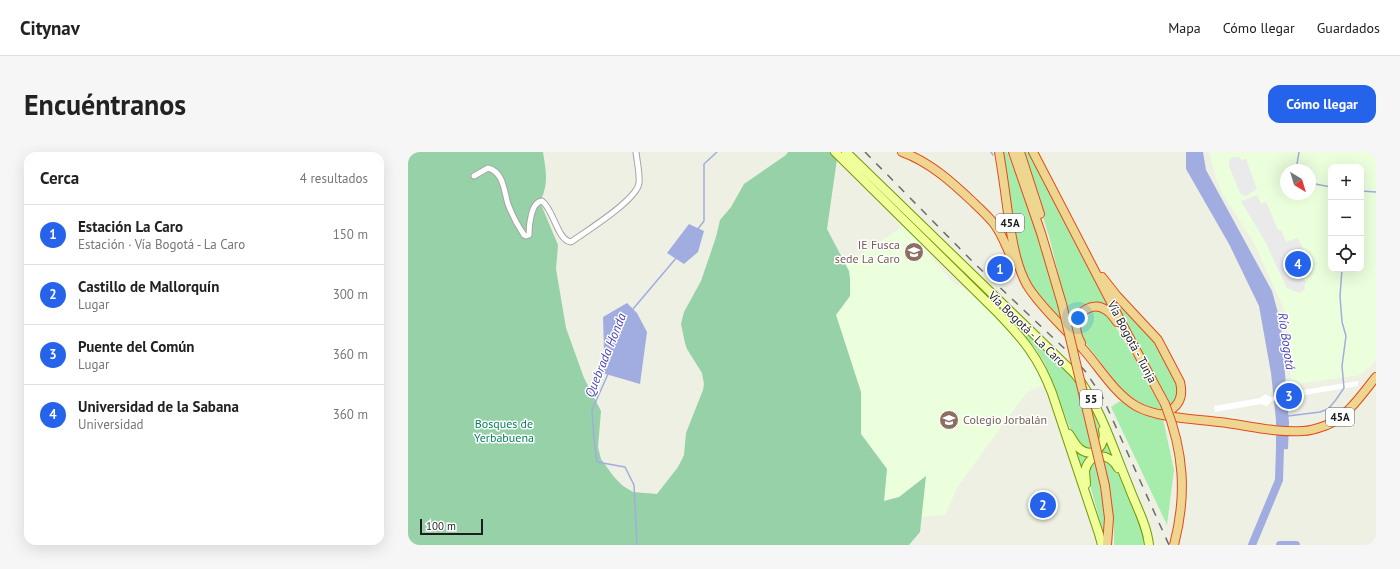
<!DOCTYPE html>
<html lang="es">
<meta charset="utf-8">
<style>
body{margin:0;font-family:"PT Sans",sans-serif;background:#f6f6f6;color:#222}
.controls{position:absolute;right:12px;top:12px;display:grid;overflow:hidden;border-radius:8px;box-shadow:0 4px 16px #0002}
.controls button{width:36px;height:36px;display:grid;place-items:center;padding:0;border:0;border-bottom:1px solid #e0e0e0;background:#fff;color:#222;font:20px sans-serif}
.compass{position:absolute;left:872px;top:12px;width:36px;height:36px;border-radius:50%;background:#fff;box-shadow:0 4px 16px #0002;rotate:142deg}
.scale{position:absolute;left:12px;bottom:10px;width:63px;box-sizing:border-box;padding-left:4px;border:2px solid #1e1e1e;border-top:0;font-size:11px;line-height:14px;white-space:nowrap;color:#1e1e1e;-webkit-text-stroke:3px #fff;paint-order:stroke}
.you{position:absolute;left:670px;top:166px;width:14px;height:14px;margin:-10px;border:3px solid #fff;border-radius:50%;background:#1a73e8;box-shadow:0 0 0 6px #1a73e833}
.badge{display:grid;place-items:center;width:26px;height:26px;border-radius:50%;background:#2563eb;color:#fff;font-size:13px;font-weight:700}
.pin{position:absolute;translate:-50% -50%;border:2px solid #fff;box-shadow:0 1px 4px #0006}
.list{margin:0;padding:0;list-style:none}
h2{display:flex;justify-content:space-between;align-items:center;height:52px;margin:0;padding:0 16px;font-size:17px}
h2 small{font-size:13px;font-weight:400;color:#767676}
.list li{display:grid;grid-template-columns:26px 1fr auto;gap:12px;align-items:center;box-sizing:border-box;height:60px;padding:0 16px;border-top:1px solid #e0e0e0}
.list b{display:block;font-size:15px;white-space:nowrap}
.list p{margin:0;font-size:13px;white-space:nowrap;color:#767676}
.list em{font-size:13px;font-style:normal;color:#767676}
.icon{flex:none;width:22px;height:22px;fill:none;stroke:currentColor;stroke-width:2;stroke-linecap:round;stroke-linejoin:round}
.map{position:relative;flex:none;width:968px;height:393px;overflow:hidden;border-radius:12px}
header{display:flex;align-items:center;gap:24px;box-sizing:border-box;height:56px;padding:0 20px;background:#fff;border-bottom:1px solid #e0e0e0}
header strong{font-size:19px}
nav{display:flex;gap:22px;margin-inline-start:auto;font-size:14px}
.intro{display:flex;align-items:center;justify-content:space-between;box-sizing:border-box;height:96px;padding:0 24px}
h1{margin:0;font-size:28px}
.button{padding:10px 18px;border-radius:12px;background:#2563eb;color:#fff;font-size:14px;font-weight:700}
main{display:flex;gap:24px;padding:0 24px}
aside{flex:1;background:#fff;border-radius:12px;box-shadow:0 4px 16px #0002}
.map>svg:first-child{display:block}
</style>
<header>
<strong>Citynav</strong>
<nav><a>Mapa</a><a>Cómo llegar</a><a>Guardados</a></nav>
</header>
<div class="intro"><h1>Encuéntranos</h1><a class="button">Cómo llegar</a></div>
<main>
<aside>
<h2>Cerca<small>4 resultados</small></h2>
<ul class="list">
<li><span class="badge">1</span><div><b>Estación La Caro</b><p>Estación · Vía Bogotá - La Caro</p></div><em>150 m</em></li>
<li><span class="badge">2</span><div><b>Castillo de Mallorquín</b><p>Lugar</p></div><em>300 m</em></li>
<li><span class="badge">3</span><div><b>Puente del Común</b><p>Lugar</p></div><em>360 m</em></li>
<li><span class="badge">4</span><div><b>Universidad de la Sabana</b><p>Universidad</p></div><em>360 m</em></li>
</ul>
</aside>
<div class="map">
<svg width="968" height="393" viewBox="0 0 968 393">
<rect width="100%" height="100%" fill="#edf0e3"/>
<path fill="#ebffdd" fill-rule="evenodd" d="M 801,0 L 968,0 L 968,208 L 962,215 L 952,223 L 883,233 L 879,168 L 876,157 L 846,91 L 814,41 L 808,26 ZM 923,15 L 953,15 L 953,117 L 923,117 ZM 878,18 L 902,18 L 902,42 L 878,42 Z
M 497,73 L 544,130 L 564,141 L 580,156 L 611,189 L 616,198 L 624,207 L 632,221 L 634,233 L 618,241 L 550,334 L 537,363 L 513,365 L 517,325 L 491,345 L 476,349 L 479,317 L 453,282 L 453,240 L 428,163 L 442,144 L 441,119 L 438,112 Z"/>
<path fill="#a6edac" d="M 595,0 L 599,0 L 656,145 L 642,88 L 615,0 L 620,0 C 649,53 675,108 705,161 C 702,158 699,155 695,152 C 684,146 665,159 664,171 C 664,175 666,179 667,183 L 632,143 L 621,128 L 614,115 L 609,94 Z
M 697,137 L 743,184 L 771,232 L 772,241 L 762,257 Z
M 593,155 L 666,226 L 686,259 L 694,285 L 683,297 L 676,297 L 666,287 L 637,212 L 628,197 Z
M 684,157 L 691,157 L 701,164 L 743,233 L 755,258 L 744,256 L 732,251 L 721,243 L 712,235 L 672,184 L 671,172 L 673,165 Z
M 712,249 L 726,258 L 755,267 L 766,318 L 759,373 L 703,255 Z
M 699,287 L 707,306 L 693,302 L 675,322 L 666,294 L 680,302 Z
M 695,307 C 699,308 703,310 706,313 C 719,329 735,372 738,393 L 706,393 C 707,363 701,336 695,307 Z
M 687,308 L 697,357 L 696,383 L 680,326 L 680,317 Z"/>
<path fill="#96d1a7" d="M 0,0 L 135,0 C 138,20 141,31 132,50 L 150,93 L 148,117 L 158,176 L 176,226 L 193,259 L 190,295 L 193,307 L 206,325 L 215,334 L 225,340 L 249,342 L 270,315 L 276,303 L 278,281 L 295,238 L 296,232 L 294,221 L 279,197 L 277,191 L 273,172 L 276,160 L 293,129 L 308,85 L 312,68 L 323,55 L 336,32 L 378,3 L 380,0 L 430,0 L 419,77 L 441,119 L 442,127 L 442,144 L 428,163 L 453,240 L 453,282 L 479,317 L 476,349 L 491,345 L 518,324 L 512,380 L 501,393 L 0,393 Z"/>
<path fill="#eaeaea" d="M 824,5 L 830,5 L 834,8 L 838,7 L 849,37 L 838,44 L 834,43 L 832,41 L 821,14 L 821,9 Z
M 849,43 L 853,52 L 858,50 L 870,78 L 873,78 L 878,90 L 890,86 L 904,118 L 895,124 L 898,131 L 896,134 L 897,137 L 891,141 L 879,136 L 871,120 L 859,93 L 833,49 Z"/>
<path fill="#a1ade0" d="M 778,0 L 795,0 L 798,18 L 864,139 L 873,172 L 881,271 L 880,297 L 868,298 L 868,268 L 863,221 L 851,154 L 821,92 L 778,17 Z
M 281,72 L 296,79 L 290,100 L 276,112 L 259,101 Z
M 219,151 L 229,161 L 239,180 L 232,232 L 191,220 L 196,199 L 195,165 Z"/>
<path fill="#fff" d="M 950,229 L 950,234 L 897,243 L 891,247 L 885,245 L 864,249 L 860,253 L 858,254 L 853,252 L 807,260 L 806,254 L 852,246 L 857,242 L 863,245 L 884,240 L 891,236 L 895,238 Z"/>
<g fill="none" stroke-linecap="round" stroke-linejoin="round">
<path stroke="#a1ade0" stroke-width="1.5" d="M 583,0 L 585,3
M 890,18 L 889,12 L 891,0
M 902,31 L 923,35
M 953,39 L 968,40
M 289,78 L 296,69 L 296,12 L 309,0
M 225,157 L 269,105
M 200,222 L 184,258 L 186,287 L 189,310 L 217,315 L 226,333 L 229,393
M 880,264 L 912,260 L 920,257 L 927,249 L 936,236 L 934,214 L 938,184 L 934,170 L 932,144 L 934,117"/>
<path stroke="#a1ade0" stroke-width="8" d="M 844,393 L 871,328 L 872,295 L 873,287
M 872,393 L 888,393"/>
<g stroke="#a5a5a5" stroke-width="7">
<path id="minor" d="M 66,24 L 80,16 C 96,20 96,40 100,52 C 104,63 110,74 116,83 L 118,84 L 121,83 C 121,73 123,50 134,49 C 146,58 149,88 163,90 C 177,80 229,48 231,31 C 232,23 229,9 228,0"/>
</g>
<g stroke="#739800" stroke-width="10">
<path id="primary" d="M 427,0 L 590,161 C 615,187 631,206 644,241 L 691,382 L 694,393
M 438,0 L 667,222 C 693,255 705,297 721,335 C 728,354 739,373 741,393
M 661,282 C 664,286 667,293 672,297 C 686,308 699,292 695,278
M 678,332 C 678,328 677,323 677,319 C 681,300 701,300 710,316"/>
</g>
<g stroke="#e34a1a" stroke-width="10">
<path id="trunk" d="M 494,0 C 522,10 545,31 566,51 C 573,58 581,65 587,73 C 595,84 599,97 605,109
M 591,0 C 595,23 598,46 601,69 C 605,91 608,113 619,133 C 632,155 658,177 675,197 C 692,216 706,241 728,254 C 749,266 787,267 811,270 C 838,273 868,281 895,279 C 903,279 911,276 919,273 C 940,264 954,242 968,225
M 605,0 L 633,81 L 654,152
M 612,0 L 632,62
M 625,0 L 720,183 L 757,252
M 694,125 L 709,144 L 750,188 L 772,230 C 776,246 770,257 754,262
M 673,191 C 670,186 668,179 668,173 C 669,159 686,149 698,158 C 703,161 706,166 709,170
M 697,334 L 701,366 L 699,393"/>
</g>
<use href="#minor" stroke="#fff" stroke-width="5"/>
<use href="#primary" stroke="#f0ff99" stroke-width="8"/>
<use href="#trunk" stroke="#eed690" stroke-width="8"/>
<path stroke="#6c6c6c" stroke-width="1.5" stroke-dasharray="8 8" stroke-linecap="butt" d="M 457,0 L 567,112 L 658,198 L 677,219 L 694,244 L 761,393"/>
<g stroke="#e34a1a" stroke-width="10" stroke-linecap="butt">
<path id="trunk-bridge" d="M 654,152 L 697,334
M 757,252 C 776,300 779,343 766,393"/>
</g>
<use href="#trunk-bridge" stroke="#eed690" stroke-width="8"/>
</g>
<defs>
<g id="school-disc" transform="scale(1)"><circle r="9.5" fill="#8d6e63" stroke="#fff"/><path d="M0-5L7-2L0 1L-7-2ZM-4 1L0 2.5L4 1V4Q0 6-4 4Z" fill="#fff"/></g>
</defs>
<g fill-rule="evenodd">
<use href="#school-disc" x="506" y="100"/>
<use href="#school-disc" x="541" y="268"/>
</g>
<g text-anchor="middle" stroke-width="3" stroke-linejoin="round" paint-order="stroke">
<g fill="#fff" stroke="#626262" stroke-width="1">
<rect x="588" y="62" width="28" height="18" rx="3"/>
<rect x="672" y="238" width="22" height="18" rx="3"/>
<rect x="918" y="256" width="28" height="18" rx="3"/>
</g>
<g font-size="11" font-weight="bold" fill="#1e1e1e">
<text x="602" y="75">45A</text>
<text x="683" y="251">55</text>
<text x="932" y="269">45A</text>
</g>
<g font-size="12" fill="#785e54" stroke="#fff" text-anchor="end">
<text x="492" y="97">IE Fusca<tspan x="492" dy="14">sede La Caro</tspan></text>
<text x="555" y="272" text-anchor="start">Colegio Jorbalán</text>
</g>
<g font-size="12" fill="#1e1e1e" stroke="#fff">
<text transform="translate(619 177) rotate(44)" y="4">Vía Bogotá - La Caro</text>
<text transform="translate(724 190) rotate(62)" y="4">Vía Bogotá - Tunja</text>
</g>
<g font-size="12" fill="#058258" stroke="#fff">
<text x="96" y="276">Bosques de<tspan x="96" dy="14">Yerbabuena</tspan></text>
</g>
<g font-size="13" font-style="italic" fill="#4d45b3" stroke="#fff">
<text transform="translate(879 189) rotate(82)" y="5">Río Bogotá</text>
<text transform="translate(197 203) rotate(-68)" y="5">Quebrada Honda</text>
</g>
</g>
</svg>
<div class="controls">
<button>+</button>
<button>−</button>
<button><svg class="icon" aria-label="locate" viewBox="0 0 24 24"><circle cx="12" cy="12" r="6"/><path d="M12 2v4M12 18v4M2 12h4M18 12h4"/></svg></button>
</div>
<svg class="compass" viewBox="-18 -18 36 36"><path d="M0-13l5 13h-10z" fill="#e53935"/><path d="M0 13l5-13h-10z" fill="#767676"/></svg>
<div class="scale">100 m</div>
<div class="you"></div>
<div class="pin badge" style="left:592px;top:117px">1</div>
<div class="pin badge" style="left:635px;top:353px">2</div>
<div class="pin badge" style="left:881px;top:244px">3</div>
<div class="pin badge" style="left:890px;top:112px">4</div>
</div>
</main>
